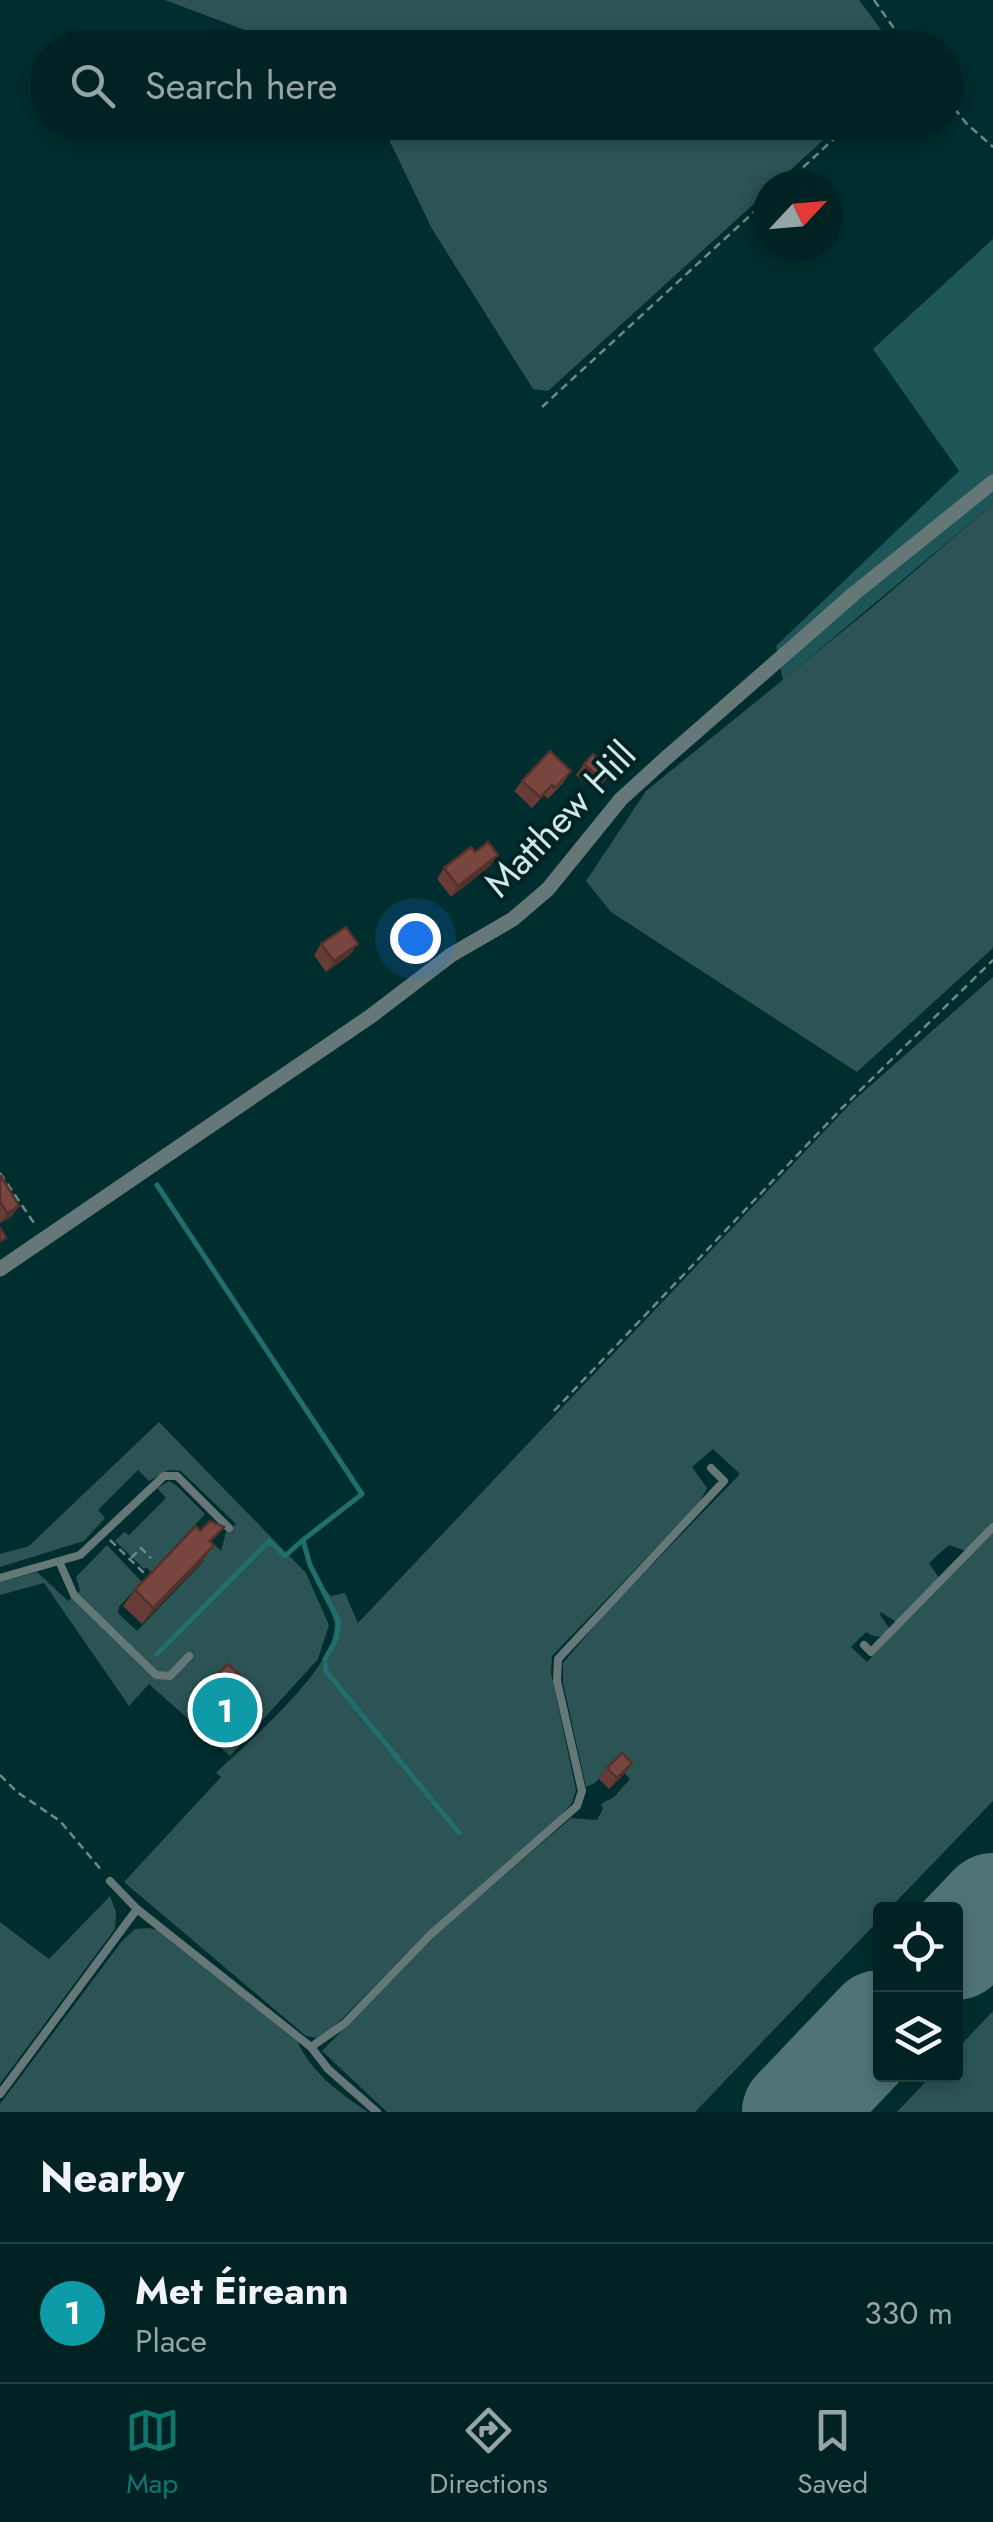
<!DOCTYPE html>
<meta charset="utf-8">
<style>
body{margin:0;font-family:Jost,sans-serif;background:#0a2a2a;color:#f1f3f6}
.controls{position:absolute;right:30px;bottom:30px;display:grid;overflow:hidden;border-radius:10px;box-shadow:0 5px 15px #0003}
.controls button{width:90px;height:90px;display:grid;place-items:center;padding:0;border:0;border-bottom:2px solid #223f40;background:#022;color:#f1f3f6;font:50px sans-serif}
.compass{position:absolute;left:753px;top:170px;width:90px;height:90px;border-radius:50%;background:#022;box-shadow:0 5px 15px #0003;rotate:64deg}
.you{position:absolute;left:415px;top:938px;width:35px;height:35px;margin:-25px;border:8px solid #fff;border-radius:50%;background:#1a73e8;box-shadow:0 0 0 15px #1a73e833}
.badge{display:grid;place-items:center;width:65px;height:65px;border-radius:50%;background:#0f766e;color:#fff;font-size:32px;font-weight:700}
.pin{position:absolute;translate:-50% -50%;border:5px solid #fff;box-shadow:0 2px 10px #0006}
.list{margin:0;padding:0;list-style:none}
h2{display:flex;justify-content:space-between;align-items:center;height:130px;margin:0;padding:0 40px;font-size:42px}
h2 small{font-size:32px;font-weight:400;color:#95a4a5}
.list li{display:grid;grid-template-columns:65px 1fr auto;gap:30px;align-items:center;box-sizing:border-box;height:140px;padding:0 40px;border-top:2px solid #223f40}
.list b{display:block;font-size:38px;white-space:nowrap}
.list p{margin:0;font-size:32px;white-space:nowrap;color:#95a4a5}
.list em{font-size:32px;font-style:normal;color:#95a4a5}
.icon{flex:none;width:55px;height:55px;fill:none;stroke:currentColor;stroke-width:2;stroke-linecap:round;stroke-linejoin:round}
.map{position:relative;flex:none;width:993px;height:2112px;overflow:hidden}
.search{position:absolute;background:#022;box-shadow:0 5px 15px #0003;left:30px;right:30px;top:30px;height:110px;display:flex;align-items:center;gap:25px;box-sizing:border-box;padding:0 35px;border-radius:55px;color:#95a4a5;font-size:38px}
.sheet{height:270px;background:#022}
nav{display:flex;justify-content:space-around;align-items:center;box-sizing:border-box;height:140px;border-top:2px solid #223f40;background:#022;font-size:28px;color:#95a4a5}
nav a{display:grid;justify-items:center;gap:5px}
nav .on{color:#0f766e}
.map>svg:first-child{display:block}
</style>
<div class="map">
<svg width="993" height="2112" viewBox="0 0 993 2112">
<rect width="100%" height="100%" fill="#002d2e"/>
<path fill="#2c5454" d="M 165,0 L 859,0 L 894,47 L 290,47 Z
M 381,123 L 842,123 L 774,185 L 768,185 L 768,191 L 548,391 L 533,389 L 432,229 Z
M 993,504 L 993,948 L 857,1072 L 611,912 L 586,881 L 646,791 L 875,605 Z
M 993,977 L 993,1522 L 966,1551 L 949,1545 L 929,1563 L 939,1578 L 896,1622 L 881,1612 L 880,1615 L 890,1629 C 881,1638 877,1639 866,1632 L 851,1647 L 867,1662 L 993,1531 L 993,1801 L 889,1909 L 880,1910 L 880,1919 L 695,2112 L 387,2112 L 322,2051 L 437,1933 L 571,1818 L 597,1820 L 603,1809 L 601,1804 L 614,1797 L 630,1779 L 614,1762 L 595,1783 L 586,1787 L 563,1683 L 563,1663 L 609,1609 L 740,1474 L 713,1449 L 692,1467 L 707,1488 L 699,1503 L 552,1656 L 551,1673 L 576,1790 L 572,1803 L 547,1830 L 419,1941 L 329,2032 L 317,2038 L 306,2036 L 124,1882 L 221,1777 L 216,1773 C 245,1744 343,1663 334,1621 C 331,1607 320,1591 314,1578 L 331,1596 L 345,1593 L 358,1623 L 852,1102 Z
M 159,1422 L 306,1573 L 329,1625 L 318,1659 L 230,1756 L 149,1684 L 129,1706 L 44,1583 L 0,1595 L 0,1582 L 37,1572 L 68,1601 L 80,1591 L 76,1577 L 107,1545 L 142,1582 L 119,1607 L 118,1613 L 137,1631 L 204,1561 L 201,1557 L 214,1544 L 221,1551 L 226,1532 L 236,1524 L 181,1471 L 169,1470 L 149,1481 L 138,1470 L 98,1510 L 105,1518 L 84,1541 L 0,1567 L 0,1554 L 29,1546 Z
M 169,1481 L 176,1485 L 205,1514 L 151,1572 L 146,1567 L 144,1569 L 115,1541 L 124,1532 L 129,1535 L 166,1498 L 157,1488 Z
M 110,1896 L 116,1912 L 115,1929 L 0,2084 L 0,1922 L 49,1959 Z
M 148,1928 L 158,1930 L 297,2041 C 312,2073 339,2093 368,2112 L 0,2112 L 0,2104 L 122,1941 L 135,1929 Z
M 993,2011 L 993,2112 L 897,2112 L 932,2075 L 956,2074 L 956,2050 Z"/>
<path fill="#1e5657" d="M 993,239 L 993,504 L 783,680 L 776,646 L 959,471 L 873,349 Z"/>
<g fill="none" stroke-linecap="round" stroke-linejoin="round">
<path stroke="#216e6f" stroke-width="5" d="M 157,1185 L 362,1494 L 303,1540
M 157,1654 L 269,1541 L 285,1556 L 303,1540 L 310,1565 L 339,1622 L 336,1640 L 325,1659 L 326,1671 L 459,1833"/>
<path stroke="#507474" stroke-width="108" d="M 956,1946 L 993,1907
M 796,2112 L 880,2024"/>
<path stroke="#6a8b8c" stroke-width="2.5" stroke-dasharray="8 5" stroke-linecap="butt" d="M 874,0 L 908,48
M 946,98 L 966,123 L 993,147
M 784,185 L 852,122
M 542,407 L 768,199
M 0,1173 L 36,1226
M 554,1411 L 842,1108 L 993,960
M 110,1540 L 146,1575
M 131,1558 L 141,1548 L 151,1558
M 0,1775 L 17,1792 L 60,1821 L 103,1872"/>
<path stroke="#657777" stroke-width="8" d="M 0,1578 L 59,1561
M 864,1645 L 871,1652 L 993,1527
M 189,1656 L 170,1676 L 156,1675 L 74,1595 L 59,1561 L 80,1555 L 164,1476 L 177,1476 L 229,1528
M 110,1881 L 137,1909 L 311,2047 L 328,2069 L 377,2112
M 311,2047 L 344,2024 L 430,1935 L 577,1806 L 582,1791 L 557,1681 L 558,1659 L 724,1481 L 711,1468
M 0,2094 L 137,1909"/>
<path stroke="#657777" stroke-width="15" d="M 0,1269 L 371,1016 L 451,955 L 513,919 L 548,889 L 621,799 L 665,759 L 856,592 L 993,482"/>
</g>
<path fill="#683c36" d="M 599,760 L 612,773 L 595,792 L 576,775 L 584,764 Z
M 571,771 L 564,782 L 548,799 L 544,795 L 532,808 L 514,791 L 522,781 Z
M 475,852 L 498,855 L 490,866 L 451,897 L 437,879 L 444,868 Z
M 321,944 L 350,955 L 326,972 L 314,955 Z
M 0,1177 L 19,1206 L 11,1217 L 0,1223 Z
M 213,1543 L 214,1545 L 203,1561 L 142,1624 L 123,1606 L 135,1590 Z
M 228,1664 L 245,1716 L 228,1733 L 196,1702 L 211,1681 Z
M 632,1763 L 624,1774 L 609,1789 L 599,1779 L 607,1768 Z"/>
<path fill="#55312c" d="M 498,855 L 490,866 L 451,897 L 458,886 Z
M 358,944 L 350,955 L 326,972 L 334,961 Z
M 19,1206 L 11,1217 L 0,1223 L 7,1213 Z
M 214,1545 L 203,1561 L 142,1624 L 153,1608 Z
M 260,1695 L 245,1716 L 228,1733 L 243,1712 Z
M 632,1763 L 624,1774 L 609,1789 L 617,1778 Z"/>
<path fill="#79463f" stroke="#55312c" stroke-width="2.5" d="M 607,750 L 620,763 L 603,781 L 584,764 L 593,754 L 599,760 Z
M 550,751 L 571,771 L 555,788 L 552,785 L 540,797 L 522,781 Z
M 488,842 L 498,855 L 458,886 L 444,868 L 471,847 L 475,852 Z
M 346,927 L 358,944 L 334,961 L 321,944 Z
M 1,1176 L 19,1206 L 7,1213 L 0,1201 L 0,1177 Z
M 0,1227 L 6,1238 L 0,1241 Z
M 210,1521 L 224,1527 L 210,1541 L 214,1545 L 153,1608 L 135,1590 L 196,1526 L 200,1531 Z
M 228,1664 L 260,1695 L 243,1712 L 211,1681 Z
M 622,1753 L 632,1763 L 617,1778 L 607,1768 Z"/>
<g text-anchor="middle" stroke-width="8" stroke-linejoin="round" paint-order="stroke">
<g font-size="38" fill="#d2e8e8" stroke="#012223">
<text transform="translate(560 819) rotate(-46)" y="13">Matthew Hill</text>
</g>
</g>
</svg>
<div class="controls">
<button><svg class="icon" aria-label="locate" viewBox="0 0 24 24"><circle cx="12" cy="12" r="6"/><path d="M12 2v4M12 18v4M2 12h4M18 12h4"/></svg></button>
<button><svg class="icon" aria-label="layers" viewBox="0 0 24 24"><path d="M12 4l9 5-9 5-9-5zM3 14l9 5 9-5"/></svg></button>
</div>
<svg class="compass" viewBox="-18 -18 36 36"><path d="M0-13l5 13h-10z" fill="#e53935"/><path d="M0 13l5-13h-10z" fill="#95a4a5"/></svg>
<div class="you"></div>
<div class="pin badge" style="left:225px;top:1710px;background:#0f9aa8">1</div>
<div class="search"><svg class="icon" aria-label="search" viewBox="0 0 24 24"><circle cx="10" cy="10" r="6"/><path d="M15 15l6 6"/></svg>Search here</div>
</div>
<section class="sheet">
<h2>Nearby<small></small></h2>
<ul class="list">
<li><span class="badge" style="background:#0f9aa8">1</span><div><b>Met Éireann</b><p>Place</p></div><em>330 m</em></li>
</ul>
</section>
<nav>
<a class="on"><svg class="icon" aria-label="map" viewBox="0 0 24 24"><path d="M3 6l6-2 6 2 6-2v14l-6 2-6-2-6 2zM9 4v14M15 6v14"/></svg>Map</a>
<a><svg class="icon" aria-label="directions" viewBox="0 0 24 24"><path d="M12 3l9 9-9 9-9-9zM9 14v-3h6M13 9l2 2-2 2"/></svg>Directions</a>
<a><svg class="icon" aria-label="saved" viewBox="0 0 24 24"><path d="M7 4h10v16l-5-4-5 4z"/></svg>Saved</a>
</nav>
